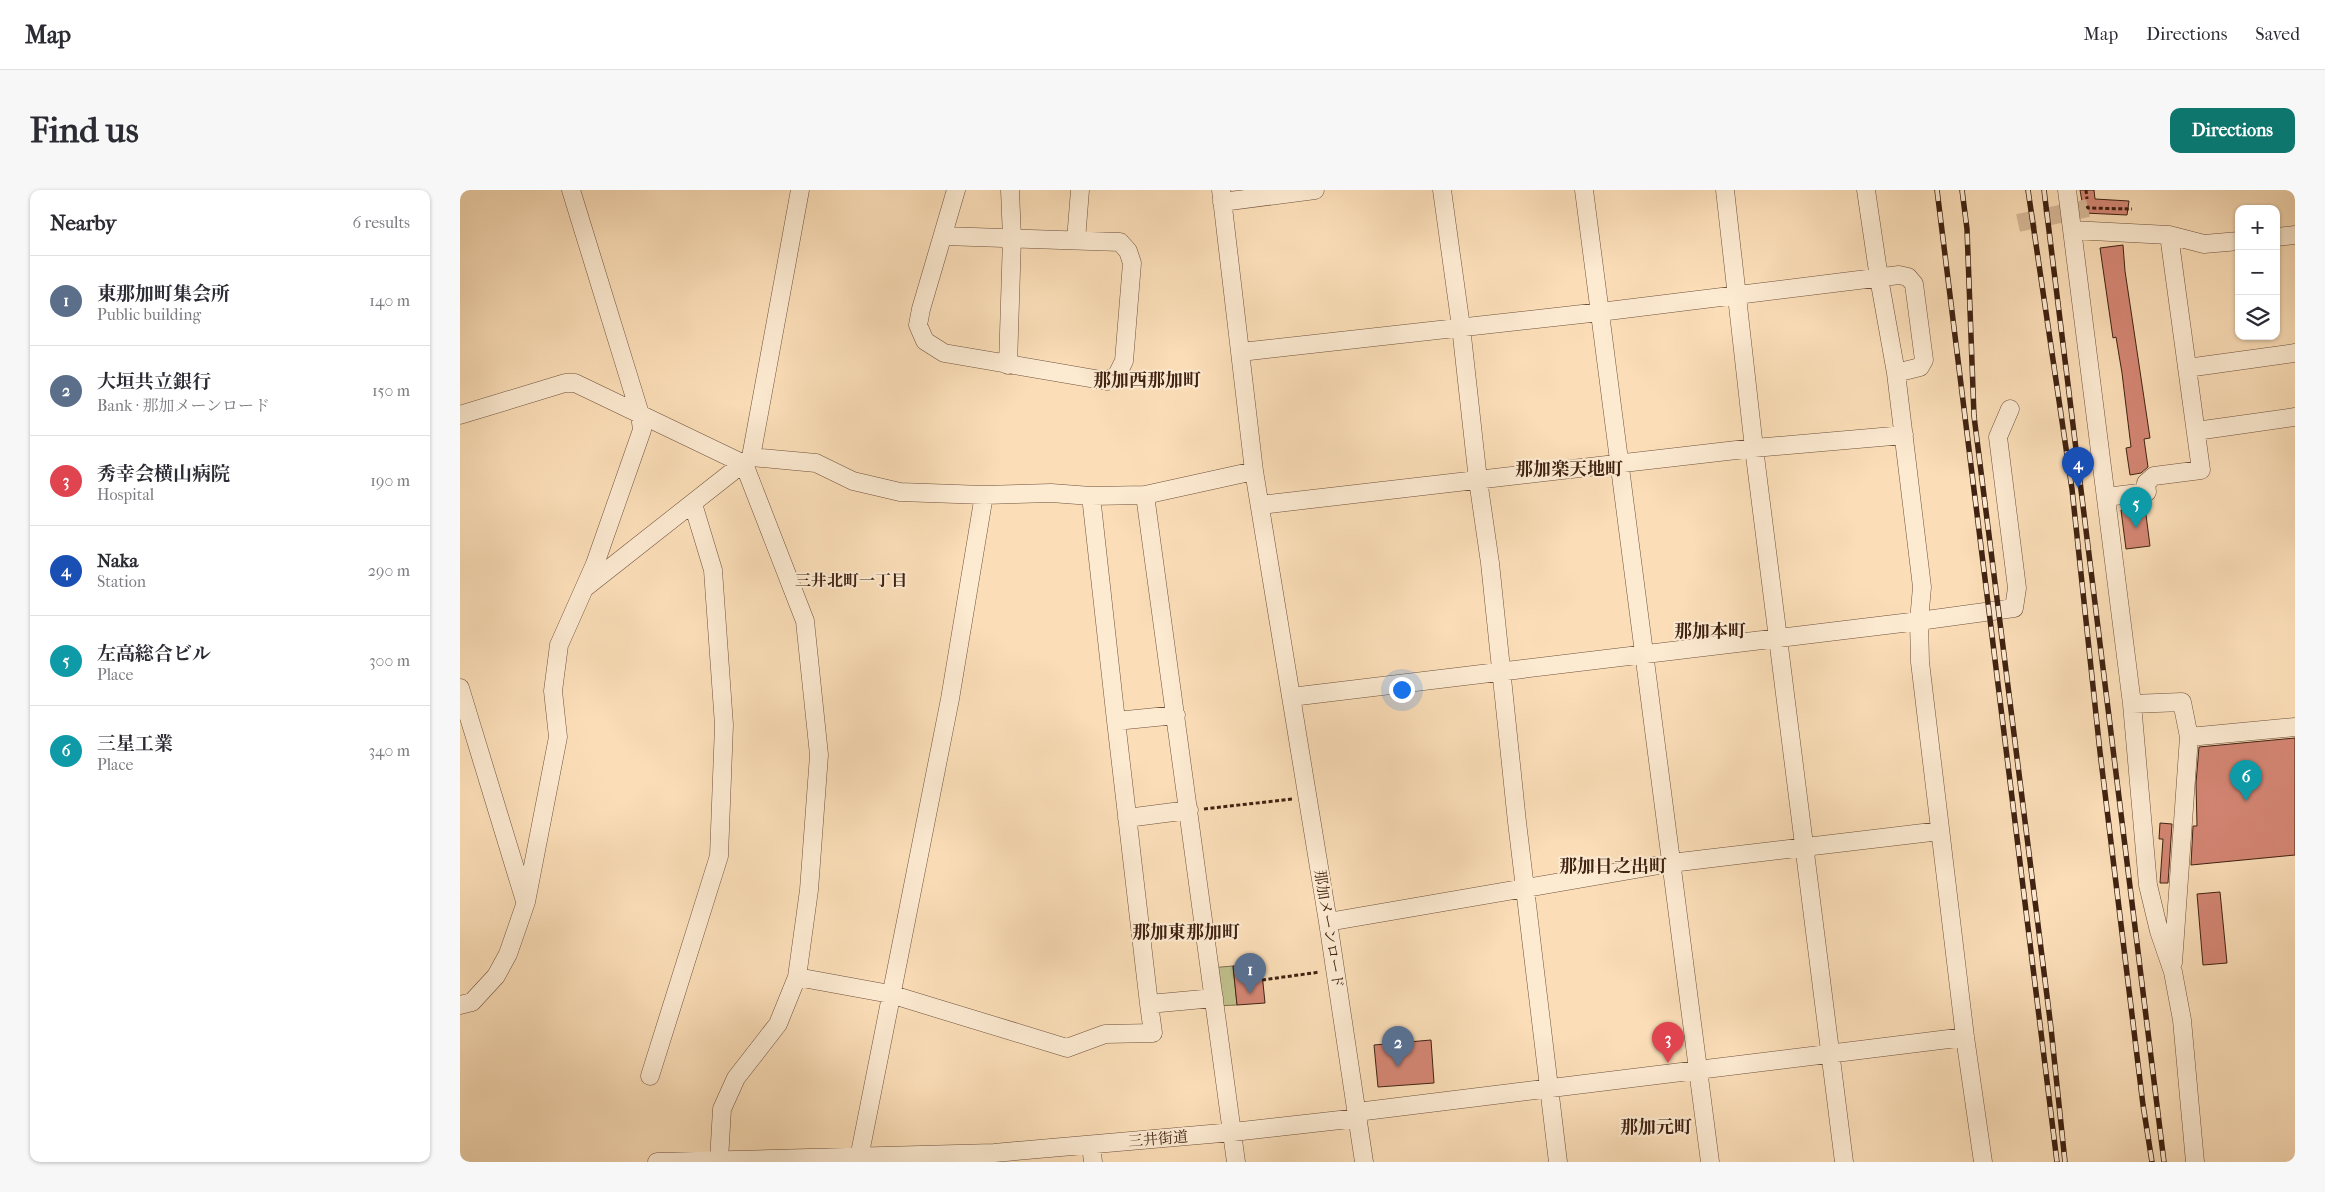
<!DOCTYPE html>
<meta charset="utf-8">
<style>
body{margin:0;font-family:"IM FELL French Canon","Noto Serif JP",serif;background:#f7f7f7;color:#2b2b33}
.controls{position:absolute;right:15px;top:15px;display:grid;overflow:hidden;border-radius:10px;box-shadow:0 1px 4px #0004}
.controls button{width:45px;height:45px;display:grid;place-items:center;padding:0;border:0;border-bottom:1px solid #e1e1e2;background:#fff;color:#2b2b33;font:25px sans-serif}
.you{position:absolute;left:941px;top:499px;width:18px;height:18px;margin:-12px;border:4px solid #fff;border-radius:50%;background:#1a73e8;box-shadow:0 0 0 8px #1a73e833}
.badge{display:grid;place-items:center;width:32px;height:32px;border-radius:50%;background:#0f766e;color:#fff;font-size:16px;font-weight:700}
.pin{position:absolute;translate:-50% -41px;filter:drop-shadow(0 1px 2px #0008)}
.pin::after{content:'';position:absolute;top:26px;width:18px;height:15px;background:inherit;clip-path:polygon(0 0,100% 0,50% 100%)}
.list{margin:0;padding:0;list-style:none}
h2{display:flex;justify-content:space-between;align-items:center;height:65px;margin:0;padding:0 20px;font-size:21px}
h2 small{font-size:16px;font-weight:400;color:#7c7c81}
.list li{display:grid;grid-template-columns:32px 1fr auto;gap:15px;align-items:center;box-sizing:border-box;height:90px;padding:0 20px;border-top:1px solid #e1e1e2}
.list b{display:block;font-size:19px;white-space:nowrap}
.list p{margin:0;font-size:16px;white-space:nowrap;color:#7c7c81}
.list em{font-size:16px;font-style:normal;color:#7c7c81}
.icon{flex:none;width:28px;height:28px;fill:none;stroke:currentColor;stroke-width:2;stroke-linecap:round;stroke-linejoin:round}
.map{position:relative;flex:none;width:1835px;height:972px;overflow:hidden;border-radius:10px}
header{display:flex;align-items:center;gap:30px;box-sizing:border-box;height:70px;padding:0 25px;background:#fff;border-bottom:1px solid #e1e1e2}
header strong{font-size:24px}
nav{display:flex;gap:28px;margin-inline-start:auto;font-size:18px}
.intro{display:flex;align-items:center;justify-content:space-between;box-sizing:border-box;height:120px;padding:0 30px}
h1{margin:0;font-size:35px}
.button{padding:12px 22px;border-radius:10px;background:#0f766e;color:#fff;font-size:18px;font-weight:700}
main{display:flex;gap:30px;padding:0 30px}
aside{flex:1;background:#fff;border-radius:10px;box-shadow:0 1px 4px #0004}
.map>svg:first-child{display:block}
</style>
<header>
<strong>Map</strong>
<nav><a>Map</a><a>Directions</a><a>Saved</a></nav>
</header>
<div class="intro"><h1>Find us</h1><a class="button">Directions</a></div>
<main>
<aside>
<h2>Nearby<small>6 results</small></h2>
<ul class="list">
<li><span class="badge" style="background:#5c6f8a">1</span><div><b>東那加町集会所</b><p>Public building</p></div><em>140 m</em></li>
<li><span class="badge" style="background:#5c6f8a">2</span><div><b>大垣共立銀行</b><p>Bank · 那加メーンロード</p></div><em>150 m</em></li>
<li><span class="badge" style="background:#e0444e">3</span><div><b>秀幸会横山病院</b><p>Hospital</p></div><em>190 m</em></li>
<li><span class="badge" style="background:#1a4fb4">4</span><div><b>Naka</b><p>Station</p></div><em>290 m</em></li>
<li><span class="badge" style="background:#0f9aa8">5</span><div><b>左高総合ビル</b><p>Place</p></div><em>300 m</em></li>
<li><span class="badge" style="background:#0f9aa8">6</span><div><b>三星工業</b><p>Place</p></div><em>340 m</em></li>
</ul>
</aside>
<div class="map">
<svg width="1835" height="972" viewBox="0 0 1835 972">
<rect width="100%" height="100%" fill="#fbdeb8"/>
<filter id="stains"><feTurbulence type="fractalNoise" baseFrequency=".004" numOctaves="4"/><feColorMatrix values="0 0 0 0 .2 0 0 0 0 .09 0 0 0 0 .02 0 0 0 .5 -.17"/></filter>
<radialGradient id="worn" r=".72"><stop offset=".6" stop-color="#630" stop-opacity="0"/><stop offset="1" stop-color="#630" stop-opacity=".3"/></radialGradient>
<path fill="#c1c18d" stroke="#807250" d="M 773,776 L 777,815 L 754,816 L 749,778 Z"/>
<path fill="#d58775" stroke="#402212" d="M 1620,0 L 1634,0 L 1635,9 L 1669,11 L 1667,25 L 1624,23 Z
M 1663,55 L 1665,81 L 1690,248 L 1684,249 L 1688,277 L 1681,283 L 1670,285 L 1666,258 L 1671,257 L 1662,183 L 1656,147 L 1653,148 L 1640,58 Z
M 1685,317 L 1690,356 L 1666,359 L 1661,320 Z
M 1835,548 L 1835,665 L 1731,675 L 1733,636 L 1737,636 L 1736,593 L 1739,557 Z
M 1700,633 L 1712,634 L 1708,693 L 1700,693 L 1703,649 L 1699,649 Z
M 1760,702 L 1767,773 L 1743,775 L 1737,704 Z
M 801,773 L 805,813 L 777,815 L 773,776 Z
M 971,850 L 974,893 L 918,897 L 914,855 Z"/>
<g fill="none" stroke-linecap="round" stroke-linejoin="round">
<path stroke="#d6b897" stroke-width="18" stroke-dasharray="18 9" stroke-linecap="butt" d="M 1558,33 L 1628,18"/>
<g stroke="#6f513c" stroke-width="19">
<path id="minor" d="M 761,0 L 794,281 L 868,732 L 904,972
M 982,0 L 1001,137 L 1018,290 L 1030,373 L 1057,632 L 1098,972
M 1124,0 L 1250,972
M 1265,0 L 1294,258 L 1384,972
M 1406,0 L 1419,88 L 1436,183 L 1462,397 L 1459,431 L 1460,472 L 1505,847 L 1523,972
M 1607,0 L 1672,514 L 1688,695 L 1699,741 L 1713,782 L 1722,830 L 1735,972
M 762,12 L 855,0
M 1612,40 L 1709,45 L 1744,54 L 1779,51
M 484,46 L 660,52 L 668,61 L 672,73 L 664,171 L 657,185 L 647,191 L 484,163 L 465,151 L 458,135 L 461,119 L 496,0
M 1816,47 L 1835,45
M 616,50 L 620,0
M 781,162 L 1140,122 L 1439,85 L 1448,87 L 1454,94 L 1464,170 L 1460,177 L 1436,183
M 548,175 L 552,48 L 550,0
M 1727,178 L 1835,163
M 0,225 L 105,193 L 115,193 L 284,274 L 345,431 L 359,565 L 349,700 L 337,787 L 318,834 L 276,888 L 262,919 L 259,970
M 1736,241 L 1835,227
M 291,267 L 356,273 L 393,291 L 440,302 L 524,305 L 591,303 L 631,306 L 685,305 L 794,281
M 685,305 L 776,972
M 631,306 L 656,531
M 1646,307 L 1687,302 L 1686,293 L 1694,286 L 1741,280 L 1709,45
M 800,315 L 1294,258 L 1444,245
M 126,397 L 291,267 L 340,0
M 0,498 L 65,711
M 831,507 L 1459,431 L 1554,418 L 1557,398 L 1538,247 L 1550,219
M 1672,514 L 1722,512 L 1729,547 L 1713,773
M 1729,547 L 1835,537
M 667,628 L 729,620
M 868,732 L 1211,673 L 1480,641
M 337,787 L 430,804 L 607,858 L 645,844 L 693,843 L 689,814 L 754,808
M 689,814 L 656,531 L 716,525
M 0,815 L 12,812 L 36,786 L 48,764 L 66,712 L 98,547 L 93,501 L 99,455 L 135,374 L 182,240 L 180,224 L 111,0
M 190,886 L 259,666 L 264,535 L 253,380 L 233,314
M 897,922 L 1505,847
M 631,955 L 633,972
M 399,968 L 490,509 L 524,305
M 197,972 L 534,963 L 773,942 L 898,928"/>
</g>
<path stroke="#402212" stroke-width="3" stroke-dasharray="4 2.5" stroke-linecap="butt" d="M 1626,0 L 1627,9
M 1627,16 L 1628,18 L 1672,19
M 744,619 L 832,609
M 802,790 L 860,782"/>
<use href="#minor" stroke="#fcead1" stroke-width="18"/>
<g stroke="#402212" stroke-width="5.5">
<path id="rail" d="M 1477,0 L 1597,972
M 1502,0 L 1507,39 L 1514,226 L 1591,838 L 1605,972
M 1568,0 L 1612,299 L 1640,562 L 1683,915 L 1692,972
M 1584,0 L 1704,972"/>
</g>
<use href="#rail" stroke="#fcead1" stroke-width="4" stroke-dasharray="11" stroke-linecap="butt"/>
</g>
<g text-anchor="middle" stroke-width="4" stroke-linejoin="round" paint-order="stroke">
<g font-size="15" fill="#402212" stroke="#fcead1">
<text transform="translate(869 739) rotate(81)" y="5">那加メーンロード</text>
<text transform="translate(698 949) rotate(-5)" y="5">三井街道</text>
</g>
<g font-size="16" font-weight="bold" fill="#402212" stroke="#fcead1">
<text x="391" y="396">三井北町一丁目</text>
</g>
<g font-size="18" font-weight="bold" fill="#402212" stroke="#fcead1">
<text x="687" y="196">那加西那加町</text>
<text x="1109" y="285">那加楽天地町</text>
<text x="1250" y="447">那加本町</text>
<text x="1153" y="682">那加日之出町</text>
<text x="726" y="748">那加東那加町</text>
<text x="1196" y="943">那加元町</text>
</g>
</g>
<rect width="100%" height="100%" filter="url(#stains)"/>
<rect width="100%" height="100%" fill="url(#worn)"/>
</svg>
<div class="controls">
<button>+</button>
<button>−</button>
<button><svg class="icon" aria-label="layers" viewBox="0 0 24 24"><path d="M12 4l9 5-9 5-9-5zM3 14l9 5 9-5"/></svg></button>
</div>
<div class="you"></div>
<div class="pin badge" style="left:790px;top:804px;background:#5c6f8a">1</div>
<div class="pin badge" style="left:938px;top:877px;background:#5c6f8a">2</div>
<div class="pin badge" style="left:1208px;top:873px;background:#e0444e">3</div>
<div class="pin badge" style="left:1618px;top:298px;background:#1a4fb4">4</div>
<div class="pin badge" style="left:1676px;top:338px;background:#0f9aa8">5</div>
<div class="pin badge" style="left:1786px;top:611px;background:#0f9aa8">6</div>
</div>
</main>
